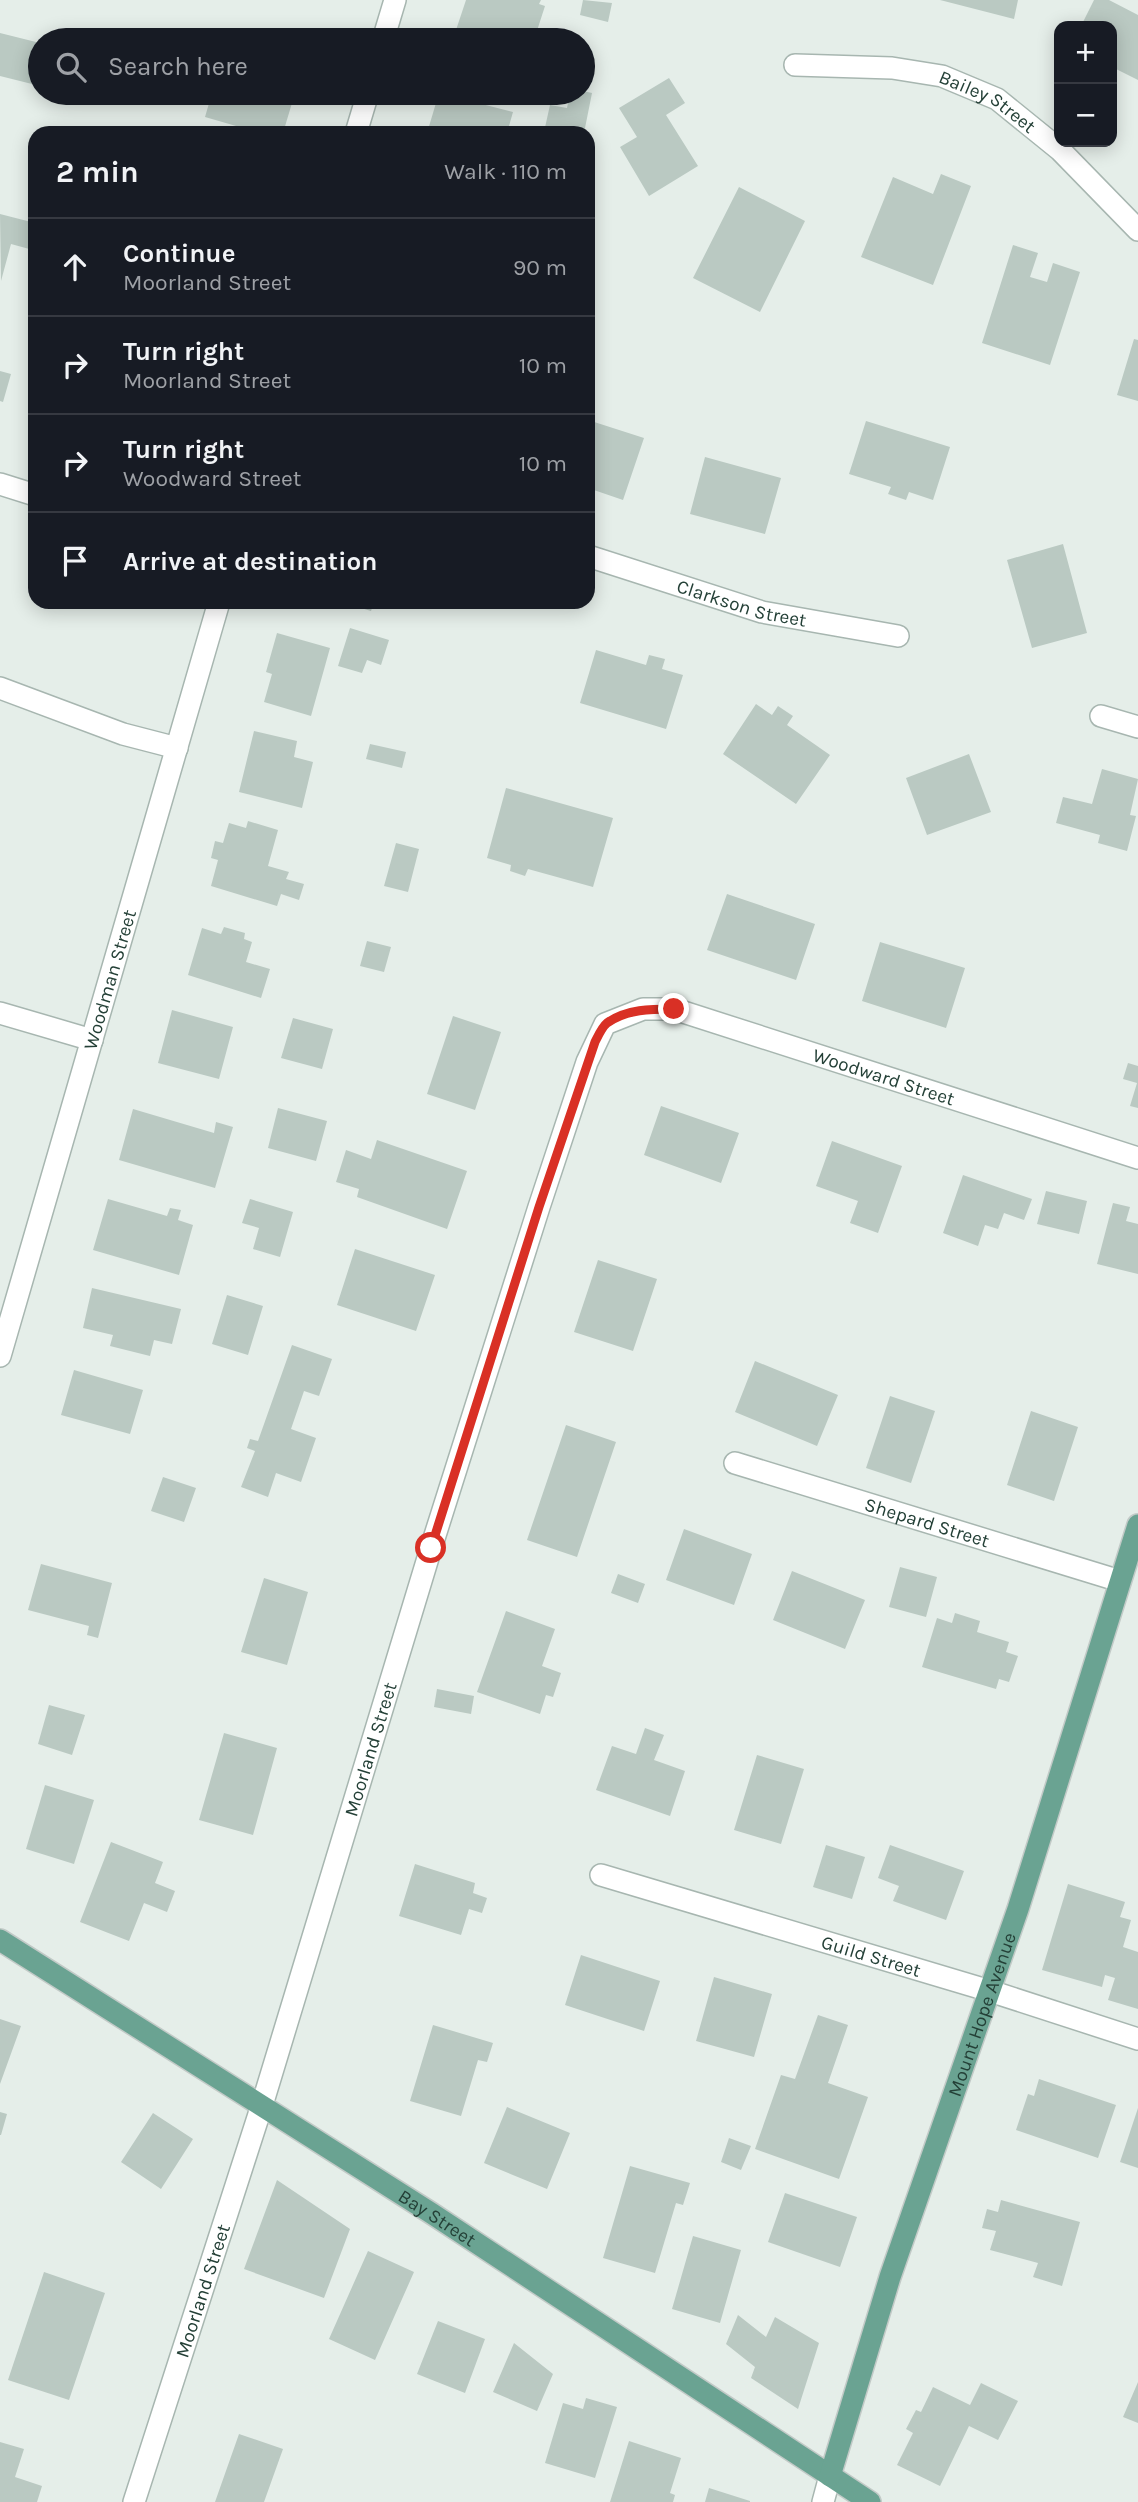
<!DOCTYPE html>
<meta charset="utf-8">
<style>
body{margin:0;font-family:Karla,sans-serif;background:#242831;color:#f1f3f6}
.controls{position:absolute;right:21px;top:21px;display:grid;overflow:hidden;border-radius:14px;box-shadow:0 4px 18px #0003}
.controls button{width:63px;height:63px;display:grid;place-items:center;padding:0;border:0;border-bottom:2px solid #363941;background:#171b24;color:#f1f3f6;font:35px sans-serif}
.stop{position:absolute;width:21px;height:21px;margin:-16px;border:5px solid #d93025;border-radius:50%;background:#fff}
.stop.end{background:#d93025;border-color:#fff;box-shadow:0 2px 7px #0008}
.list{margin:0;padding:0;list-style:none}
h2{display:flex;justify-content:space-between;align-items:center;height:91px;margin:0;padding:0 28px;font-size:30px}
h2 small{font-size:23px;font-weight:400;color:#9ea1a6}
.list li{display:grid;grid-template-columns:46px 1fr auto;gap:21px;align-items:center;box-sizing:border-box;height:98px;padding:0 28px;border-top:2px solid #363941}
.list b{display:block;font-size:26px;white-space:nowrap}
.list p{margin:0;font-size:23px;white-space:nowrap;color:#9ea1a6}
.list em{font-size:23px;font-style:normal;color:#9ea1a6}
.icon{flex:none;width:38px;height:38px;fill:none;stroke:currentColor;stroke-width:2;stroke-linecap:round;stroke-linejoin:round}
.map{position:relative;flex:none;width:1138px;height:2502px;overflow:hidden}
.search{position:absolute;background:#171b24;box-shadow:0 4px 18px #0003;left:28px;top:28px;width:567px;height:77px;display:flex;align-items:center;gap:18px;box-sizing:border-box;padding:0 24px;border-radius:38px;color:#9ea1a6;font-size:26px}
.panel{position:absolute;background:#171b24;box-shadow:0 4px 18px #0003;left:28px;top:126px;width:567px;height:483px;border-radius:21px}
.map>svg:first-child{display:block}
</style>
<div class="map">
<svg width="1138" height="2502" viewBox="0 0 1138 2502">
<rect width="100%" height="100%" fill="#e5eee9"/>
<path fill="#bac9c2" d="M 466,0 L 541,0 L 539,4 L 545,6 L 534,40 L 453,39 Z
M 583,0 L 612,3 L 608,22 L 580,15 Z
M 940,0 L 1018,0 L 1014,19 Z
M 1094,0 L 1109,0 L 1138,15 L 1138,80 L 1112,67 L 1112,26 L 1081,26 Z
M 0,33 L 40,43 L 40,86 L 0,76 Z
M 669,78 L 685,103 L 666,115 L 698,166 L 649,196 L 620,147 L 637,137 L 619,108 Z
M 583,91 L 592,93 L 584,133 L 544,132 L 550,105 L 567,108 L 570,93 L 583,93 Z
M 212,93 L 295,93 L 283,133 L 260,133 L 205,117 Z
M 439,93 L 513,112 L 507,133 L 427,133 Z
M 941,174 L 971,186 L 933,285 L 861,257 L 893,177 L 933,194 Z
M 739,187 L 805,221 L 760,312 L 693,278 Z
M 0,214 L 35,223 L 33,250 L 11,244 L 1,281 Z
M 1013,245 L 1038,253 L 1030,277 L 1047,282 L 1053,263 L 1080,272 L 1050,365 L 982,343 Z
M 1134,339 L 1138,340 L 1138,401 L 1117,395 Z
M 0,371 L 11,374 L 3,402 L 0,401 Z
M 588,420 L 644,438 L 623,500 L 588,488 Z
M 866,421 L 950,447 L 933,500 L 909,492 L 906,500 L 888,494 L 891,487 L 849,474 Z
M 705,457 L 781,478 L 765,534 L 690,514 Z
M 1063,544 L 1087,633 L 1032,648 L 1007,560 Z
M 341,602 L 374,602 L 371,611 Z
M 350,628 L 389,640 L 381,665 L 367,660 L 362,673 L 338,666 Z
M 277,633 L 330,648 L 311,716 L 264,702 L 272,674 L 266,672 Z
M 596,650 L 646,665 L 649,655 L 665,659 L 662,669 L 683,675 L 666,729 L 580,703 Z
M 756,704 L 772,715 L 778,706 L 793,716 L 787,725 L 830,755 L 796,804 L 723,754 Z
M 254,731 L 297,741 L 294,757 L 313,762 L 302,808 L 239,792 Z
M 370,744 L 406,752 L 402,768 L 366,759 Z
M 969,754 L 991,812 L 927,835 L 906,778 Z
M 1102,769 L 1138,779 L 1130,815 L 1136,816 L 1127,851 L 1098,843 L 1100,835 L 1056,823 L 1063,797 L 1092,804 Z
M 506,788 L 613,818 L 593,887 L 528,869 L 525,876 L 510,871 L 511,865 L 487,858 Z
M 248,821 L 278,830 L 268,866 L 289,872 L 286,879 L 304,884 L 299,900 L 281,894 L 277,906 L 211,886 L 218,860 L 211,858 L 215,841 L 223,843 L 229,823 L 246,828 Z
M 396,843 L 419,849 L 408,892 L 384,886 Z
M 727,894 L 815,924 L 796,980 L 707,950 Z
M 224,927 L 245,933 L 244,939 L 252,942 L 246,962 L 270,969 L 261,998 L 188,975 L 202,928 L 221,934 Z
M 367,941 L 391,947 L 384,972 L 360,966 Z
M 880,942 L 965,968 L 946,1028 L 862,1001 Z
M 172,1010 L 233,1027 L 219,1079 L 158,1063 Z
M 453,1016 L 501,1032 L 475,1110 L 427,1094 Z
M 293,1018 L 333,1029 L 322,1069 L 281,1058 Z
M 1128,1063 L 1138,1066 L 1138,1108 L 1130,1106 L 1137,1083 L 1123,1079 Z
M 661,1106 L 739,1133 L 721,1183 L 644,1155 Z
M 278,1108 L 327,1121 L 316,1161 L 268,1148 Z
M 133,1109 L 214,1133 L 216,1122 L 233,1127 L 215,1188 L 119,1160 Z
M 377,1140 L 467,1171 L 447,1229 L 357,1197 L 359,1189 L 336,1182 L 346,1150 L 371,1159 Z
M 832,1141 L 902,1166 L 878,1233 L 850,1223 L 858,1201 L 816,1186 Z
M 963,1175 L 1032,1199 L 1024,1220 L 1004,1213 L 998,1229 L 985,1225 L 978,1246 L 943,1233 Z
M 1046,1191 L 1087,1201 L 1079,1234 L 1037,1224 Z
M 108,1199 L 167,1216 L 170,1208 L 181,1210 L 178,1220 L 193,1225 L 179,1275 L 93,1250 Z
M 250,1199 L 293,1212 L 280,1257 L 253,1249 L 259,1228 L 242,1223 Z
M 1113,1203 L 1130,1207 L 1126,1221 L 1138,1224 L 1138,1274 L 1097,1264 Z
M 355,1249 L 435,1275 L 416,1331 L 337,1305 Z
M 598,1260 L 657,1279 L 633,1351 L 574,1332 Z
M 92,1288 L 181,1309 L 172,1344 L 154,1340 L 150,1356 L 110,1346 L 113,1335 L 83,1328 Z
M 227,1295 L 263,1306 L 248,1355 L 212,1344 Z
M 292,1345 L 332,1359 L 319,1396 L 304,1391 L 291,1429 L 316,1438 L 301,1482 L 276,1473 L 268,1497 L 241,1487 L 255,1451 L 247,1448 L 250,1439 L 258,1441 Z
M 755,1361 L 838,1395 L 817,1446 L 735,1412 Z
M 74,1370 L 143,1390 L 130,1434 L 61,1415 Z
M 890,1396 L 935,1411 L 911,1483 L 866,1468 Z
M 1031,1411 L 1078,1427 L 1054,1501 L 1007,1485 Z
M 566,1425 L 616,1442 L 577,1557 L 527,1540 Z
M 163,1477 L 196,1488 L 184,1522 L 151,1511 Z
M 684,1529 L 752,1554 L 734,1605 L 666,1580 Z
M 41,1564 L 112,1583 L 98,1638 L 87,1635 L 89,1626 L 28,1610 Z
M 900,1567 L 937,1577 L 926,1617 L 889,1607 Z
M 792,1571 L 865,1600 L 845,1649 L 773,1620 Z
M 618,1574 L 645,1584 L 638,1603 L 611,1593 Z
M 264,1578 L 308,1592 L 287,1665 L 241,1652 Z
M 506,1611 L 555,1629 L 542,1666 L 561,1673 L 553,1697 L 546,1695 L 540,1714 L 477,1692 Z
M 955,1613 L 980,1621 L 977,1632 L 1009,1642 L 1006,1652 L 1018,1656 L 1009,1682 L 999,1679 L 996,1689 L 922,1667 L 937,1618 L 952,1623 Z
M 437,1689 L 474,1696 L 471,1714 L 434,1707 Z
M 49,1705 L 85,1715 L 72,1755 L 38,1744 Z
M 645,1728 L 664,1735 L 654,1760 L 685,1771 L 670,1816 L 596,1790 L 612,1746 L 636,1754 Z
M 224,1733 L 277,1748 L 253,1835 L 199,1820 Z
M 757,1755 L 804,1769 L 781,1844 L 734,1830 Z
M 45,1785 L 94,1800 L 74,1864 L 26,1849 Z
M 111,1842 L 163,1862 L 155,1883 L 175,1891 L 167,1912 L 144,1903 L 129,1941 L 80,1922 Z
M 826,1845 L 865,1857 L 852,1899 L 813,1887 Z
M 890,1845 L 964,1871 L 946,1920 L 893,1901 L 899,1886 L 878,1878 Z
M 415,1864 L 475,1883 L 473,1893 L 487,1898 L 482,1913 L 469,1909 L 461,1935 L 399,1916 Z
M 1068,1884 L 1125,1902 L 1120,1917 L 1131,1920 L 1123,1947 L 1138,1952 L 1138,2009 L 1108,2000 L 1115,1978 L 1105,1975 L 1102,1987 L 1042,1970 Z
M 581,1955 L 660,1981 L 644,2031 L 565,2005 Z
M 714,1977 L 772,1994 L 754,2057 L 696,2041 Z
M 818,2015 L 848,2025 L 828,2083 L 868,2097 L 839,2179 L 755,2149 L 781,2075 L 795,2079 Z
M 0,2019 L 21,2026 L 0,2084 Z
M 433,2025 L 493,2043 L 487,2062 L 478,2060 L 461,2116 L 410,2101 Z
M 1039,2079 L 1116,2105 L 1098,2158 L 1016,2130 L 1028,2094 L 1034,2096 Z
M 507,2107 L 570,2133 L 547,2189 L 484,2163 Z
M 1138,2108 L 1138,2168 L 1120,2162 Z
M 0,2112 L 7,2114 L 1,2135 L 0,2135 Z
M 153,2113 L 193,2139 L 161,2189 L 121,2162 Z
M 729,2138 L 751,2146 L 741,2170 L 721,2162 Z
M 630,2166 L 690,2183 L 683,2205 L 676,2203 L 655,2273 L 603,2258 Z
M 277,2180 L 350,2229 L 324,2298 L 244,2269 Z
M 785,2193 L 857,2217 L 840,2267 L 768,2242 Z
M 1001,2200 L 1080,2222 L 1062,2286 L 1033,2277 L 1038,2263 L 990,2250 L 996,2231 L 982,2228 L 987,2209 L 998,2212 Z
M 693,2236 L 741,2250 L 720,2323 L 672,2309 Z
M 368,2251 L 414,2272 L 375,2360 L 329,2339 Z
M 44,2272 L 105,2293 L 69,2400 L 8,2380 Z
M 738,2315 L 766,2337 L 775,2317 L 819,2343 L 798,2409 L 751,2378 L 755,2367 L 726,2344 Z
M 438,2321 L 485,2339 L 465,2393 L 417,2374 Z
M 514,2343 L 553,2374 L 537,2411 L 493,2392 Z
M 1138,2382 L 1138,2423 L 1123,2417 Z
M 981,2383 L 1018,2401 L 998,2440 L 969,2426 L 940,2486 L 897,2465 L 913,2433 L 906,2429 L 916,2410 L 921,2412 L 933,2387 L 970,2405 Z
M 586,2398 L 617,2407 L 595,2478 L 545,2463 L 563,2403 L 583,2409 Z
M 239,2434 L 283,2449 L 264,2502 L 215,2502 Z
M 629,2441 L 681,2458 L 670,2493 L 675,2495 L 673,2502 L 610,2502 Z
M 0,2442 L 24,2449 L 15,2477 L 42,2486 L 37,2502 L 0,2502 Z
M 709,2488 L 750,2501 L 750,2502 L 705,2502 Z"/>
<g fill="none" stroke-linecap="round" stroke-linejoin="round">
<g stroke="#a7b6b0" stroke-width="24">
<g id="minor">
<path d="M 383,40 L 395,0"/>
<path id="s1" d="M 795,65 L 892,68 L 942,76 L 997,99 L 1060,150 L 1138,230"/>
<path d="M 356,133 L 368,93"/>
<path d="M 0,484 L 35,495"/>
<path id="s2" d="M 588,556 L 762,612 L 898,636"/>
<path d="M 0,688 L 123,734 L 177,748"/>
<path d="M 1101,716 L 1138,727"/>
<path d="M 0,1013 L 92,1040"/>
<path id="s3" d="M 0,1356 L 219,602"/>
<path id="s4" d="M 735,1463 L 1120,1581"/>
<path id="s5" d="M 601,1875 L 990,1991 L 1138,2039"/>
<path id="s6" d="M 134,2502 L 262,2105 L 431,1548 L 539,1207 L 587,1062 L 605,1024 L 643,1009 L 674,1009 L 1138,1158"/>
<path d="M 823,2502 L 830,2476"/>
</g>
</g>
<g stroke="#c2cac7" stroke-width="24">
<g id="major">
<path id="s7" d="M 0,1940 L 431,2213 L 870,2502"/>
<path id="s8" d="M 830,2476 L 890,2277 L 1018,1909 L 1138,1525"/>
</g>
</g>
<use href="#minor" stroke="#fff" stroke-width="21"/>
<use href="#major" stroke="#6aa392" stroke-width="21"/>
</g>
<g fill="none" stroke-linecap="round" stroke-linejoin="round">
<path stroke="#d93025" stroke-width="9" d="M 431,1548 L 539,1207 L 595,1042 C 598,1036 602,1027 607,1023 C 627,1009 651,1009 674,1009"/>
</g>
<g text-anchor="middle" stroke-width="5" stroke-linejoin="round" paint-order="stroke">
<g font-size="19" fill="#244037" stroke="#f5faf8">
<text dy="7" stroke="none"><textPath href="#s1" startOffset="200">Bailey Street</textPath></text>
<text dy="7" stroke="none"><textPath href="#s2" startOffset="161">Clarkson Street</textPath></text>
<text dy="7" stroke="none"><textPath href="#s3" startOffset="392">Woodman Street</textPath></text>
<text dy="7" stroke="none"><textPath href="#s6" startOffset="1844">Woodward Street</textPath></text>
<text dy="7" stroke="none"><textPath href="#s4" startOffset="201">Shepard Street</textPath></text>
<text dy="7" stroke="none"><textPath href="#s6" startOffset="789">Moorland Street</textPath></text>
<text dy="7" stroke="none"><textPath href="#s5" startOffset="282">Guild Street</textPath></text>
<text dy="7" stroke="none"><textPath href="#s8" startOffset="486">Mount Hope Avenue</textPath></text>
<text dy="7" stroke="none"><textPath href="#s7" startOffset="518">Bay Street</textPath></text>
<text dy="7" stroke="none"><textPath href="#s6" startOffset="222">Moorland Street</textPath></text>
</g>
</g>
</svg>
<div class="controls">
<button>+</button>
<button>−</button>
</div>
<div class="stop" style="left:431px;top:1548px"></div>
<div class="stop end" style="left:674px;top:1009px"></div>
<div class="search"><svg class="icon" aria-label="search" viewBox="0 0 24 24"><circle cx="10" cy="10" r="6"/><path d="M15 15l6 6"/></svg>Search here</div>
<section class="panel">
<h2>2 min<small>Walk · 110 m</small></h2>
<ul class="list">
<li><svg class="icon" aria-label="ahead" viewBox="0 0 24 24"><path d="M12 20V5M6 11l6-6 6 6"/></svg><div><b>Continue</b><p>Moorland Street</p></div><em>90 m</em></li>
<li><svg class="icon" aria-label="right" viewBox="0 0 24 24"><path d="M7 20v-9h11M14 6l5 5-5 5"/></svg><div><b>Turn right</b><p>Moorland Street</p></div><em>10 m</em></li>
<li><svg class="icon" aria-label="right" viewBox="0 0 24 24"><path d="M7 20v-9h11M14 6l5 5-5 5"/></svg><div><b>Turn right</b><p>Woodward Street</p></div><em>10 m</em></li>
<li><svg class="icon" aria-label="arrive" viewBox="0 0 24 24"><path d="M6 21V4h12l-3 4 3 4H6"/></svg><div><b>Arrive at destination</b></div></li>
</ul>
</section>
</div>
